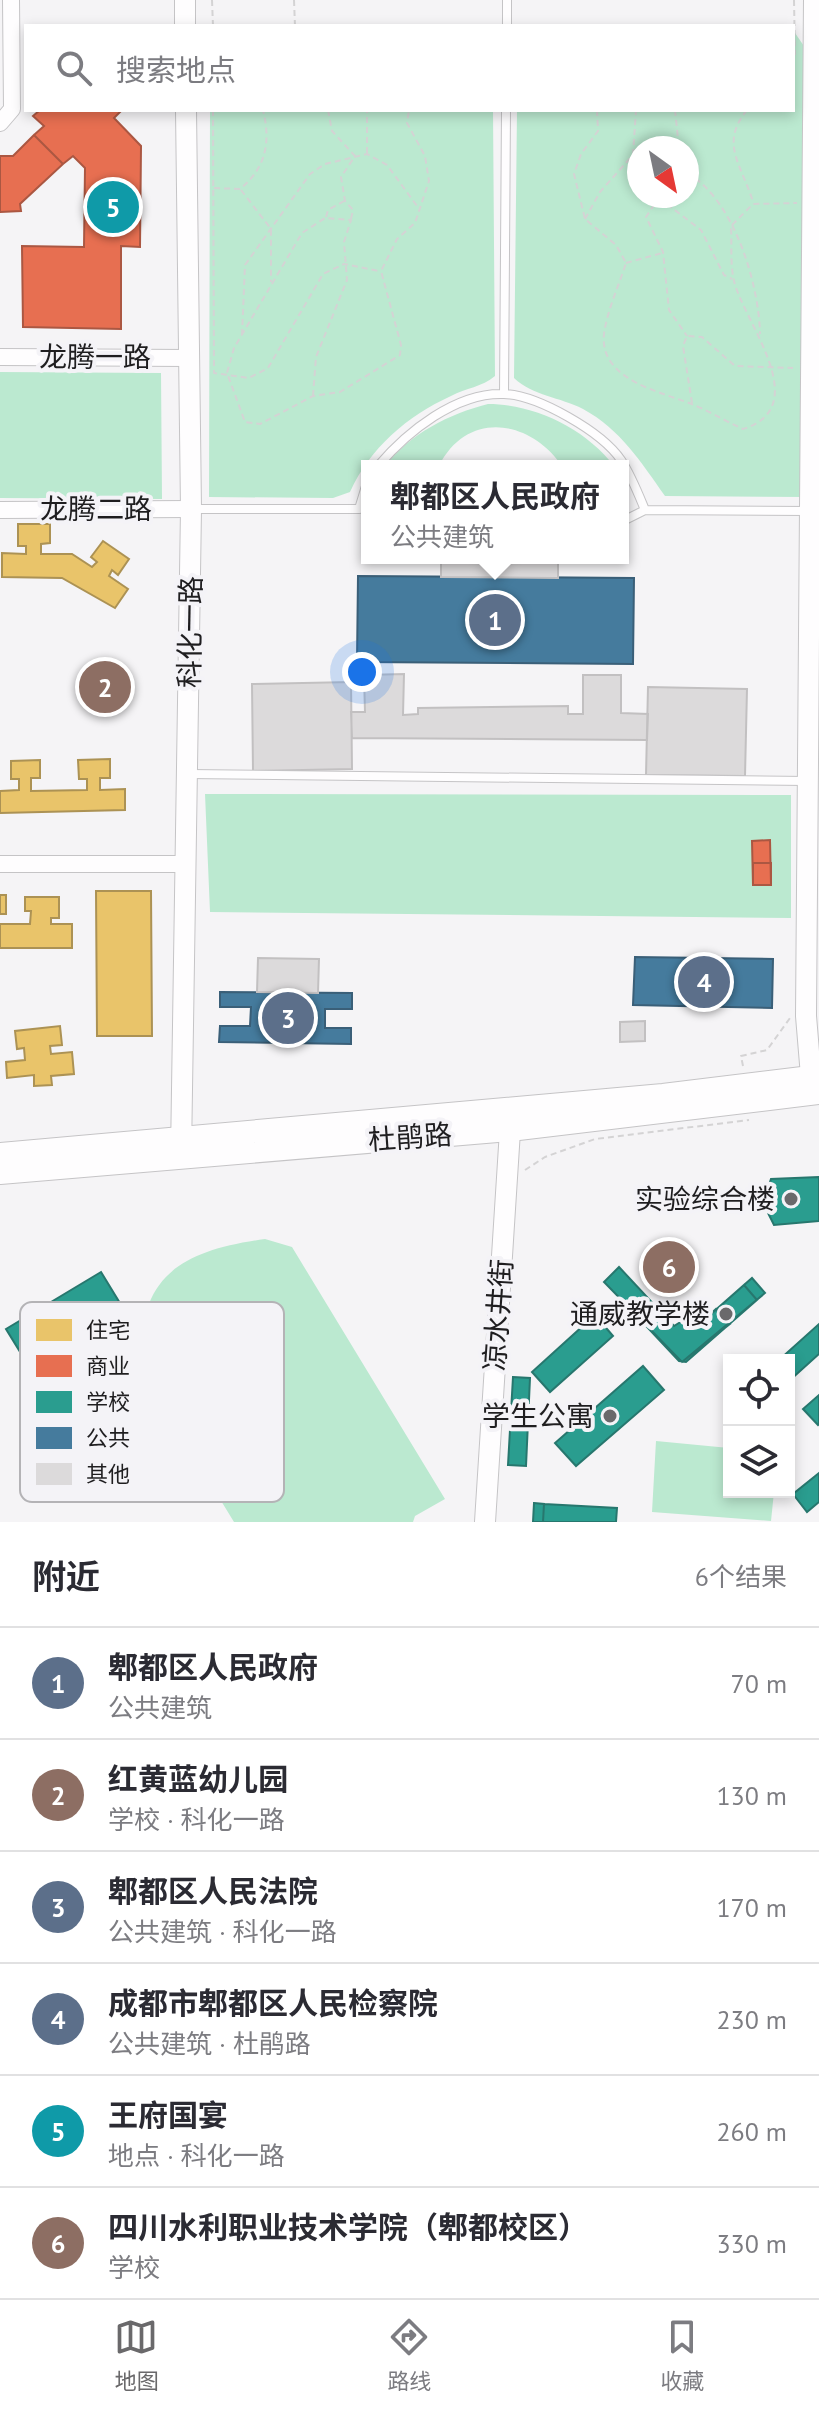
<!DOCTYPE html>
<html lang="zh">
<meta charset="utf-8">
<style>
body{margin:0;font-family:"PT Sans","Noto Sans SC",sans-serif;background:#f7f7f7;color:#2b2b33}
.controls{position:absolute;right:24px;bottom:24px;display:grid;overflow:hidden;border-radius:0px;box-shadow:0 4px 12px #0003}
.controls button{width:72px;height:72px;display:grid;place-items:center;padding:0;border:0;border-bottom:2px solid #e1e1e2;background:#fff;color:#2b2b33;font:40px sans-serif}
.compass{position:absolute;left:627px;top:136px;width:72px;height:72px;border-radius:50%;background:#fff;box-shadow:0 4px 12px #0003;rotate:147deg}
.you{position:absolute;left:362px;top:672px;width:28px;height:28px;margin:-20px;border:6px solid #fff;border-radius:50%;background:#1a73e8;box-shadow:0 0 0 12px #1a73e833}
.badge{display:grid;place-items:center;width:52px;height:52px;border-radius:50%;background:#6a696b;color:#fff;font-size:26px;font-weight:700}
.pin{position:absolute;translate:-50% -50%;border:4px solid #fff;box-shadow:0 2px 8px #0006}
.popup{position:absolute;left:361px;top:460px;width:268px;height:104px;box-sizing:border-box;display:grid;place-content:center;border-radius:0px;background:#fff;filter:drop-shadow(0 2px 6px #0005);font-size:26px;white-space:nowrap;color:#7c7c81}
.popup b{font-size:30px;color:#2b2b33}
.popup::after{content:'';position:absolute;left:50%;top:100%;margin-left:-16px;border:16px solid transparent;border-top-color:#fff}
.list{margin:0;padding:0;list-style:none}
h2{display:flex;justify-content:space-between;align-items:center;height:104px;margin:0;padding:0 32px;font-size:34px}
h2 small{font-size:26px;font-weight:400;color:#7c7c81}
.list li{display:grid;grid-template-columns:52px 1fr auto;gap:24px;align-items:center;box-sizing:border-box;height:112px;padding:0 32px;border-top:2px solid #e1e1e2}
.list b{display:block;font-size:30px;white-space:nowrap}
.list p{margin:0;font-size:26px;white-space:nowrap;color:#7c7c81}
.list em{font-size:26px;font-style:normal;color:#7c7c81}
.icon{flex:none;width:44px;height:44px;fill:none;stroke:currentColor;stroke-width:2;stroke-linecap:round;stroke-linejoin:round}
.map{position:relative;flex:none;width:819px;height:1522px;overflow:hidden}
.search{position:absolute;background:#fff;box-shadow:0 4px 12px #0003;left:24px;right:24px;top:24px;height:88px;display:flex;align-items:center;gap:20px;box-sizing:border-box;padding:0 28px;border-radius:0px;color:#7c7c81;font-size:30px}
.sheet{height:776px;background:#fff}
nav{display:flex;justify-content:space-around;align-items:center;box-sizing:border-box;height:112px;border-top:2px solid #e1e1e2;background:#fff;font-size:22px;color:#7c7c81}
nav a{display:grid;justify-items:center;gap:4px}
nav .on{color:#6a696b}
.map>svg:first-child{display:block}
</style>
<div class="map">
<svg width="819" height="1522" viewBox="0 0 819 1522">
<rect width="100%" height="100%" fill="#f5f4f6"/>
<path fill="#bbe9d0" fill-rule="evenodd" d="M 793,30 L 808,52 L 806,497 L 665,496 C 641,462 620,429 583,409 C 560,397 533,396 514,378 L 517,110 L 793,110 ZM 639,148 L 687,148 L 687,196 L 639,196 Z
M 210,110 L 493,110 L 495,376 C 482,387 466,388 451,396 C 407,416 370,448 350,492 L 333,498 L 209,497 Z
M 0,372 L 161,373 L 162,499 L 0,498 Z
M 488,404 C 534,404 585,428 614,466 L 562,466 C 530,419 467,410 439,466 L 385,466 C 411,433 449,414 488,404 Z
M 205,794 L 791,795 L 791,918 L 210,912 Z
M 265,1239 L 292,1247 L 445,1499 L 415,1516 L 413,1522 L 234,1522 L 141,1370 C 136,1276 180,1251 265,1239 Z
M 656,1441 L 729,1448 L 729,1492 L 774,1492 L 771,1521 L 652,1512 Z"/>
<path fill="#e9c46a" stroke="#ac9254" stroke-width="2" d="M 18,524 L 50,524 L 50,543 L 41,544 L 41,554 L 72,554 L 92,567 L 97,562 L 91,557 L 103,541 L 129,559 L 118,575 L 112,570 L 109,576 L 128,589 L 115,608 L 62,578 L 2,577 L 2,553 L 26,554 L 26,546 L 18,546 Z
M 110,759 L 110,778 L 100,778 L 100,790 L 125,789 L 125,810 L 0,813 L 0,791 L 19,790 L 19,779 L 11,779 L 11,761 L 40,760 L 40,778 L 31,778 L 31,791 L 87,790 L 87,779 L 79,779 L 78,760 Z
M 96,891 L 151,891 L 152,1036 L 97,1036 Z
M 0,895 L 6,895 L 6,914 L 0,914 Z
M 25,897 L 59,897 L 59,918 L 51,918 L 51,924 L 72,924 L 72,948 L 0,948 L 0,924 L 30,924 L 31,911 L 25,911 Z
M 60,1026 L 62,1045 L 50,1046 L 51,1054 L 72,1052 L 74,1074 L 51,1076 L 52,1085 L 34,1086 L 34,1075 L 7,1078 L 6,1062 L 25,1060 L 24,1048 L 17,1049 L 15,1031 Z"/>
<path fill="#e76f51" stroke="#ab5742" stroke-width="2" d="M 40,110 L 122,110 L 114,118 L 141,146 L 140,247 L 121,246 L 121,329 L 23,327 L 22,246 L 84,247 L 85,168 L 73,156 L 63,164 L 34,135 L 44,126 L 33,116 Z
M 34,135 L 63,164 L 20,204 L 21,211 L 0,212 L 0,156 L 13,156 Z
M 770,840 L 771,885 L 753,885 L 752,841 Z
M 753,863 L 771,863 L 771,885 L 753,885 Z"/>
<path fill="#2a9d8f" stroke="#27776e" stroke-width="2" d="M 819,1177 L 819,1221 L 774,1225 L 763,1203 L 771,1179 Z
M 619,1267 L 674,1326 L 690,1316 L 703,1321 L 752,1278 L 765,1293 L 682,1362 L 604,1282 Z
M 101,1272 L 140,1336 L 46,1394 L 6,1329 Z
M 744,1285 L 757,1300 L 686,1362 L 679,1361 L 633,1312 L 647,1298 L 674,1326 L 690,1316 L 703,1321 Z
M 654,1305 L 674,1326 L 690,1316 L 703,1321 L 716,1309 L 730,1324 L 682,1362 L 639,1319 Z
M 595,1315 L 613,1336 L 550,1392 L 532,1372 Z
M 819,1324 L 819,1354 L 789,1381 L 789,1360 L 779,1360 Z
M 643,1366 L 664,1390 L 576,1466 L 555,1443 Z
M 513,1377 L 530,1378 L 526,1466 L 508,1465 Z
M 819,1395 L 819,1424 L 818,1425 L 803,1409 Z
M 819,1473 L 819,1502 L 807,1512 L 793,1494 Z
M 534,1503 L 544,1504 L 543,1522 L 533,1522 Z
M 544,1504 L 617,1508 L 616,1522 L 543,1522 Z"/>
<path fill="#457b9d" stroke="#3a5f78" stroke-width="2" d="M 358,576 L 634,578 L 633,664 L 357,662 Z
M 635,957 L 773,959 L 772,1008 L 633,1005 Z
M 220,992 L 352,993 L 352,1009 L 325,1009 L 325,1028 L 351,1028 L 351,1044 L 219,1042 L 220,1026 L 250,1026 L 251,1007 L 220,1007 Z"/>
<path fill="#dcdadb" stroke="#c2c0c1" stroke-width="2" d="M 441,558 L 558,558 L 558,578 L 441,577 Z
M 404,674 L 403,715 L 418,714 L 418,708 L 568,706 L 568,714 L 583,714 L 583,675 L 621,675 L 621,713 L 648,714 L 647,740 L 352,738 L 351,712 L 365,712 L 364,675 Z
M 351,682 L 352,769 L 253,771 L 252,684 Z
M 648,687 L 747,689 L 745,776 L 646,775 Z
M 258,958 L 319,959 L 318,993 L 257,992 Z
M 645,1021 L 645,1041 L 620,1042 L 620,1022 Z"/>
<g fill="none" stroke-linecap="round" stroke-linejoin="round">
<g stroke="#c5c4c6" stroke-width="10">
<path id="service" d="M 507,26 L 507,0
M 504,394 L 506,110
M 378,466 C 407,432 456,392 504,394 C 538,395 602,432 621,460 C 631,475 638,493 645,510 L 810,511
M 191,509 L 359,509 L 367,483
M 623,521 L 645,510
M 189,774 L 807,781"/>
</g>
<g stroke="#c5c4c6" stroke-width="18">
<path id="minor" d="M 0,123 L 12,109 L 11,0
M 0,357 L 190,358
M 0,510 L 191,509
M 0,864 L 186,864"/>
</g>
<g stroke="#c5c4c6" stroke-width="22">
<path id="tertiary" d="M 185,0 L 185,26
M 814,0 L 806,1016 L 811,1076 L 819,1086
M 181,1154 L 191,509 L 186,110
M 485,1522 L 511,1115"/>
</g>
<g stroke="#c5c4c6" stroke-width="24">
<path id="secondary" d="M 0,1154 L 663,1095 L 819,1076
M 0,1173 L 510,1130 L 819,1093"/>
</g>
<path stroke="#d4d3d4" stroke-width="2" stroke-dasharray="6 4" stroke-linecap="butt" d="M 212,0 L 213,26
M 294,0 L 295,26
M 794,0 L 795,55
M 213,110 L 214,373 L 249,378 L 268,368 L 323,274 L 344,264 L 379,271
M 328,110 L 332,131 L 355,156 L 341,177 L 345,201 L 353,210 L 351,219
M 597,110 L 598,131 L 581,154 L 574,174 L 585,219 L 616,245 L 626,263 C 619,285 607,311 604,334 C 599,381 663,392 694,405 C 711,412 727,422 743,429 C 815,407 744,322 734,281 C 730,264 732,243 731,226 L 753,204 L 797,203
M 675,110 L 679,148
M 747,110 C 719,144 742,165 753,202
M 367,153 L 367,110
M 633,155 L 636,110
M 687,173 C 734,199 759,284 760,334
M 214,188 L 240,189 C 266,168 271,142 263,110
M 241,190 L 271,229 L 271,282
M 660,196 L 646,217 L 663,252 L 669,310 L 687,336
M 659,198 L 701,230 L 724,275 L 732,279
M 326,217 L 328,210 L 344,201
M 585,219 L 600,192 L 632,156 L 639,159
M 626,263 L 662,253
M 242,335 L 245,265 L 310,174 L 325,164 L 367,154 L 387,165 L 420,210
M 313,396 L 316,357 L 347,280 L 344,242 L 351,220 L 325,218 L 302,233 L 234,348 L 227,373 L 245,422 L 260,424 L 313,396 L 340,392 L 400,355 L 401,345 L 381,271 L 397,239 L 415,223 L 429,181 L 425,156 L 407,123 L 409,110
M 692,403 L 683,346 L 687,336 L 702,337 L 735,366 L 793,368
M 743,1066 L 741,1056 L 767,1050 L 790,1018
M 525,1170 L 545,1157 L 595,1139 L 749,1120"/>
<use href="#service" stroke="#fefdfe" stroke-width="8"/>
<use href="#minor" stroke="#fefdfe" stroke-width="16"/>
<use href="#tertiary" stroke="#fefdfe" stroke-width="20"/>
<use href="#secondary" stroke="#fefdfe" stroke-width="22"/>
</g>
<g fill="#6a696b" stroke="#f4f3f7" stroke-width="3">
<circle cx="791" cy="1199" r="8"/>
<circle cx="726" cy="1314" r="8"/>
<circle cx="610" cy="1416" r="8"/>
</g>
<g text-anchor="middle" stroke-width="8" stroke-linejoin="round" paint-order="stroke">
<g font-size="28" fill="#1f1e20" stroke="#f4f3f7">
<text x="95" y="367">龙腾一路</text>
<text x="96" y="519">龙腾二路</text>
<text transform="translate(190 632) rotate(-89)" y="10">科化一路</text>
<text transform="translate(410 1137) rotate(-4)" y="10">杜鹃路</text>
<text transform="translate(498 1315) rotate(-86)" y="10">凉水井街</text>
</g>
<g font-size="28" fill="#1f1e20" stroke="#f4f3f7" text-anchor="end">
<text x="775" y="1209">实验综合楼</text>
<text x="710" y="1324">通威教学楼</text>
<text x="594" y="1426">学生公寓</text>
</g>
</g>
<rect x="20" y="1302" width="264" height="200" rx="12" fill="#f4f3f7" stroke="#b4b3b6" stroke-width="2"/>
<rect x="36" y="1319" width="36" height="22" fill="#e9c46a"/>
<rect x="36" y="1355" width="36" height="22" fill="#e76f51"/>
<rect x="36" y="1391" width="36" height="22" fill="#2a9d8f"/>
<rect x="36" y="1427" width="36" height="22" fill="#457b9d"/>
<rect x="36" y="1463" width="36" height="22" fill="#dcdadb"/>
<g font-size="22" fill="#1f1e20">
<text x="86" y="1338">住宅</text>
<text x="86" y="1374">商业</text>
<text x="86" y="1410">学校</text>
<text x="86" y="1446">公共</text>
<text x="86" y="1482">其他</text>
</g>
</svg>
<div class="controls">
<button><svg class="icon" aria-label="locate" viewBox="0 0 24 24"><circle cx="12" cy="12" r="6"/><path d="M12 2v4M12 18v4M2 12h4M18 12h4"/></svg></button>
<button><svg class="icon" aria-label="layers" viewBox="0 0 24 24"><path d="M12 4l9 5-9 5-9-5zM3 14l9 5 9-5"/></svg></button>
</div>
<svg class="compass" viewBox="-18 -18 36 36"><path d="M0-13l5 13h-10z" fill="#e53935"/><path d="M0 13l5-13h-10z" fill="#7c7c81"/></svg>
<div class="you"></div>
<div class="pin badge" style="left:495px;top:620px;background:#5c6f8a">1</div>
<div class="popup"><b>郫都区人民政府</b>公共建筑</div>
<div class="pin badge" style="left:105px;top:687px;background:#8d6e63">2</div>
<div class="pin badge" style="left:288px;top:1018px;background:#5c6f8a">3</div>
<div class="pin badge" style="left:704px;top:982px;background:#5c6f8a">4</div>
<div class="pin badge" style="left:113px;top:207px;background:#0f9aa8">5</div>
<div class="pin badge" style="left:669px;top:1267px;background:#8d6e63">6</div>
<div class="search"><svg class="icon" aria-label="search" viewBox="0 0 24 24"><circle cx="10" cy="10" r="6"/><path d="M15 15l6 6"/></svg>搜索地点</div>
</div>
<section class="sheet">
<h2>附近<small>6个结果</small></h2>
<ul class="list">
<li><span class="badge" style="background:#5c6f8a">1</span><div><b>郫都区人民政府</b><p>公共建筑</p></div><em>70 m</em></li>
<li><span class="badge" style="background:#8d6e63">2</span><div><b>红黄蓝幼儿园</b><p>学校 · 科化一路</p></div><em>130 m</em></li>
<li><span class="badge" style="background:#5c6f8a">3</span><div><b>郫都区人民法院</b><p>公共建筑 · 科化一路</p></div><em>170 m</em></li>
<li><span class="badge" style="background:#5c6f8a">4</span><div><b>成都市郫都区人民检察院</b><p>公共建筑 · 杜鹃路</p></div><em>230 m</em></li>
<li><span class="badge" style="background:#0f9aa8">5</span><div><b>王府国宴</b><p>地点 · 科化一路</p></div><em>260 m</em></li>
<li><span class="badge" style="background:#8d6e63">6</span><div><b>四川水利职业技术学院（郫都校区）</b><p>学校</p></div><em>330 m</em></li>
</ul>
</section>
<nav>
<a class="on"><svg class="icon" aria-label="map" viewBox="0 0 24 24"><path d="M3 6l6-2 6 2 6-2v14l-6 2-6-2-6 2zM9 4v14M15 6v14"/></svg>地图</a>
<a><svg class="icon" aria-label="directions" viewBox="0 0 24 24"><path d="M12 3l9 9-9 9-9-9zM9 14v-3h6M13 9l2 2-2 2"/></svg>路线</a>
<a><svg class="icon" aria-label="saved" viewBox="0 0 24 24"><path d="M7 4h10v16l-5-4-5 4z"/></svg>收藏</a>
</nav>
